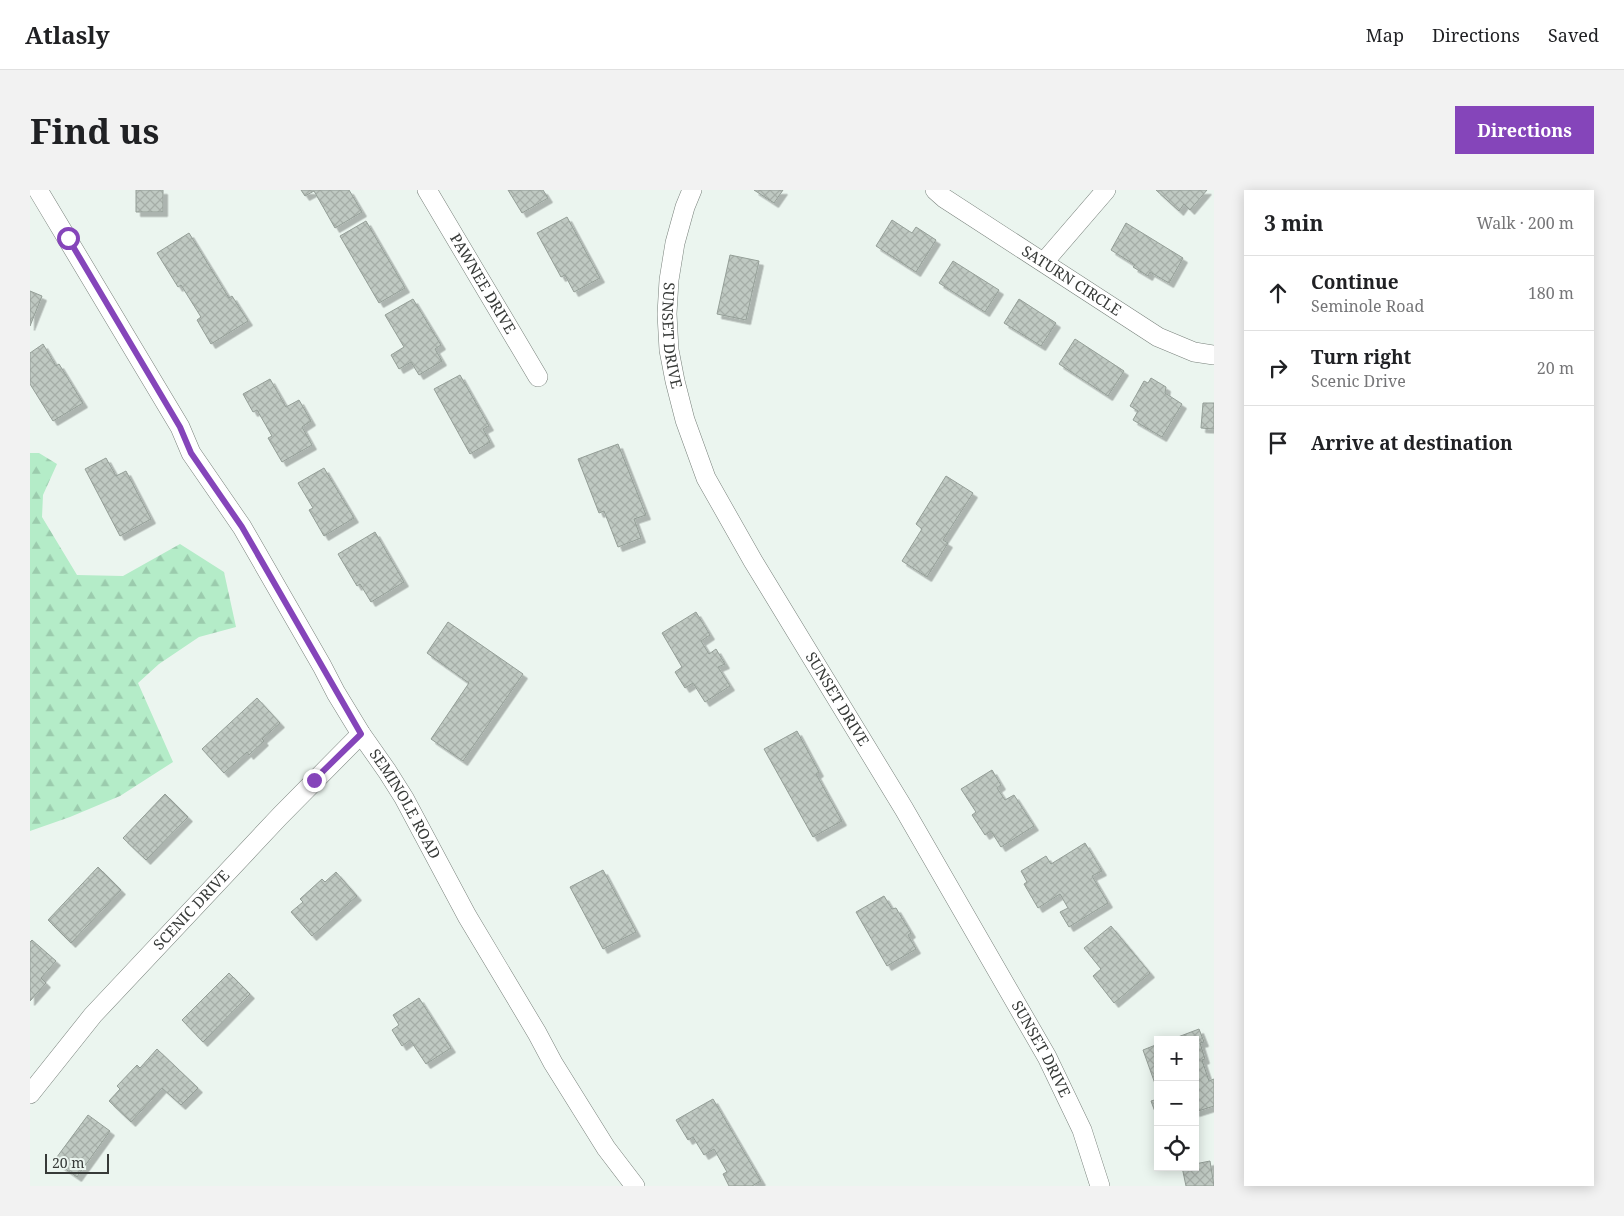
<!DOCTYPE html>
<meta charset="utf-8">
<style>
body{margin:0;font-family:"Noto Serif",serif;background:#f2f2f2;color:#202124}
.controls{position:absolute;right:15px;bottom:15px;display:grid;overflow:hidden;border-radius:0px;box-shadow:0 2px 12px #0003}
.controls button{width:45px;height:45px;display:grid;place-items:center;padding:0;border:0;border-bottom:1px solid #e0e0e0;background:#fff;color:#202124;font:25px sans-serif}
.scale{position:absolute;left:15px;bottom:12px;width:64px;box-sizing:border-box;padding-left:5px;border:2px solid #373a38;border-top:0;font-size:14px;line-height:18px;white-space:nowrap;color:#373a38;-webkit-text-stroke:4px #ebf5ef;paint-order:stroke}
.stop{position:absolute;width:15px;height:15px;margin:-11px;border:4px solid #8545ba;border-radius:50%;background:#fff}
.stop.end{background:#8545ba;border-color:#fff;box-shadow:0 1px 5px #0008}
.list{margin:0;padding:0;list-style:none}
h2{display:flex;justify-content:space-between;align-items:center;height:65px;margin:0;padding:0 20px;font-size:21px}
h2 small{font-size:16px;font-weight:400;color:#757577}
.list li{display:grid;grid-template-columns:32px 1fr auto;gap:15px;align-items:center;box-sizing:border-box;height:75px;padding:0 20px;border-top:1px solid #e0e0e0}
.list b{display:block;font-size:19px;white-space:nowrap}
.list p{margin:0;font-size:16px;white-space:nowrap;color:#757577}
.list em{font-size:16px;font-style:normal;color:#757577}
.icon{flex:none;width:28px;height:28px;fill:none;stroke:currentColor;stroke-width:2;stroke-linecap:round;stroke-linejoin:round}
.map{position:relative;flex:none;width:1184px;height:996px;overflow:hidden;border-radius:0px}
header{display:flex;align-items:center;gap:30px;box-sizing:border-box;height:70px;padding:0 25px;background:#fff;border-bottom:1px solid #e0e0e0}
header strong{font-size:24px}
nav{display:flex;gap:28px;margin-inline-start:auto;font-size:18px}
.intro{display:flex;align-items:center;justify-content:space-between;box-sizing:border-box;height:120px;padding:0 30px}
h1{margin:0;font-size:35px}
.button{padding:12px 22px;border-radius:0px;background:#8545ba;color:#fff;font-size:18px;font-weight:700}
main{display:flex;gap:30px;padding:0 30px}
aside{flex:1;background:#fff;border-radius:0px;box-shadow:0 2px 12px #0003}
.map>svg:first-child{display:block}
</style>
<header>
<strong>Atlasly</strong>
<nav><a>Map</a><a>Directions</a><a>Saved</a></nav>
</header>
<div class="intro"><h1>Find us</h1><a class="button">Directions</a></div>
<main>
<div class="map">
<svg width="1184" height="996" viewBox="0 0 1184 996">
<defs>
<pattern id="forest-firs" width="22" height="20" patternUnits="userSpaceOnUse" patternTransform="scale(1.25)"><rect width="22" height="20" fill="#b4ecc8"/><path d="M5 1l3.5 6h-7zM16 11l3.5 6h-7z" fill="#9bcbad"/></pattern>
<pattern id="building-cross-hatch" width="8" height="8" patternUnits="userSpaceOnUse" patternTransform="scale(1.25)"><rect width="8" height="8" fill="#bfc9c2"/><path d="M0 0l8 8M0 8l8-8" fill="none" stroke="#a5ada7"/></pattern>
<filter id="shadow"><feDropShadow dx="4.5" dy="4.5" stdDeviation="0" flood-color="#0004"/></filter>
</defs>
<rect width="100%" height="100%" fill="#ebf5ef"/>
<path fill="url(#forest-firs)" d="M 0,263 L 9,263 L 27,274 L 13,305 L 12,327 L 47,385 L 93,386 L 150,354 L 194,382 L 206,437 L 169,447 L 129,474 L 108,493 L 143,572 L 90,606 L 40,627 L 0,641 Z"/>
<path fill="url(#building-cross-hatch)" stroke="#949e97" filter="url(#shadow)" d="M 106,0 L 133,0 L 133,22 L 106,22 Z
M 271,0 L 319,0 L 332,22 L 305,38 L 284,1 L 275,6 Z
M 478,0 L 513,0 L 518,8 L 492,23 Z
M 724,0 L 753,0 L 744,13 Z
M 1126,0 L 1177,0 L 1160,20 L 1154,14 L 1149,21 Z
M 537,27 L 570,88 L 544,102 L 535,85 L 531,87 L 507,43 Z
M 862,30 L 882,43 L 886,37 L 906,50 L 886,82 L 846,56 Z
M 336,31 L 375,98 L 349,113 L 310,46 Z
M 1096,33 L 1153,68 L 1139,93 L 1120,82 L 1118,86 L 1103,77 L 1105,75 L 1081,60 Z
M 159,43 L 199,108 L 202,106 L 218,131 L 181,154 L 167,130 L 171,127 L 151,95 L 148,97 L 127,63 Z
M 700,65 L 729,71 L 716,130 L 687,124 Z
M 923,71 L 969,100 L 955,122 L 909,93 Z
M 0,101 L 12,106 L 0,136 Z
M 383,109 L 411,155 L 405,159 L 412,171 L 389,185 L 381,172 L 369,179 L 361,165 L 374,157 L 355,125 Z
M 989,109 L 1026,133 L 1011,156 L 974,133 Z
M 1045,149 L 1094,181 L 1078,206 L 1029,174 Z
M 13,154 L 26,176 L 29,174 L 53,213 L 23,231 L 0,194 L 0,163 Z
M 430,185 L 459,236 L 453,239 L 460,252 L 440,264 L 404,199 Z
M 1121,188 L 1136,197 L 1135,203 L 1152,214 L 1132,247 L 1103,230 L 1108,221 L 1100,216 L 1114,191 L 1118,193 Z
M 240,189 L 256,217 L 269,210 L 281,231 L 272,237 L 282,255 L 252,272 L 238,248 L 242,246 L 227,220 L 223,222 L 213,204 Z
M 1173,213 L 1184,213 L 1184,239 L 1171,238 Z
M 588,254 L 616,325 L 604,329 L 611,348 L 588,357 L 574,321 L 569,323 L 548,269 Z
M 76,268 L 86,286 L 96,281 L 121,329 L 90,346 L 55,279 Z
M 294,278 L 324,328 L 294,346 L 279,320 L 283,318 L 268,293 Z
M 916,286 L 943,303 L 913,350 L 918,353 L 897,387 L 872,371 L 892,339 L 886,334 Z
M 345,342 L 374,392 L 341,412 L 330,394 L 327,396 L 308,364 Z
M 666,422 L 680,445 L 671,451 L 679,464 L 686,459 L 695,474 L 688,477 L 700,496 L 675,512 L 663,493 L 655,498 L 645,482 L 652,477 L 632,443 Z
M 418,432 L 493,484 L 433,571 L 401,549 L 439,493 L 397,463 Z
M 227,508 L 250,533 L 232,549 L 234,551 L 219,565 L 217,562 L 194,583 L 172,559 Z
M 767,541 L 789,582 L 786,584 L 812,631 L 783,647 L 734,559 Z
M 962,580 L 971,595 L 967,598 L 975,610 L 984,605 L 1004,636 L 971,657 L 961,641 L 955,645 L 942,625 L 946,622 L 931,599 Z
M 135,604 L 158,627 L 116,670 L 93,648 Z
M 1055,653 L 1072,681 L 1062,686 L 1078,713 L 1039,737 L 1030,722 L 1038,718 L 1030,704 L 1008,718 L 994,694 L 997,692 L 991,681 L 1016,666 L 1021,674 Z
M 68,677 L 91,700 L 41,753 L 18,730 Z
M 573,680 L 606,742 L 573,759 L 540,697 Z
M 306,682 L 327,706 L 282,746 L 261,722 L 273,712 L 270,709 L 292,689 L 295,692 Z
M 854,706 L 862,719 L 866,718 L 881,743 L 878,745 L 886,759 L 857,776 L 826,722 Z
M 1081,736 L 1120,783 L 1084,813 L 1063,786 L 1071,779 L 1054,758 Z
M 2,750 L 26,771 L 11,788 L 16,793 L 0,811 L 0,752 Z
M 199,783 L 220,804 L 173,852 L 152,830 Z
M 389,808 L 421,858 L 396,874 L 380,850 L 372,856 L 362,840 L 369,835 L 363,825 Z
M 1169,839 L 1174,852 L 1170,853 L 1175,869 L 1172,870 L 1179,891 L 1184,889 L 1184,916 L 1165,922 L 1165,850 L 1140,850 Z
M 1128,854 L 1128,902 L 1113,860 Z
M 127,859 L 168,898 L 151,915 L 132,898 L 101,932 L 79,911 L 90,899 L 87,896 L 107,875 L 110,878 Z
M 683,909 L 731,991 L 722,996 L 699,996 L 693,984 L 697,982 L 684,959 L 674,965 L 663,947 L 658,950 L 646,930 Z
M 1128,909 L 1128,930 L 1121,911 Z
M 58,925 L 80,941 L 47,987 L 24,971 Z
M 1180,971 L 1184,996 L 1156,996 L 1152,977 L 1165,977 L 1165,974 Z"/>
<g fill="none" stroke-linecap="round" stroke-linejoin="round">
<g stroke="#78817b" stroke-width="20">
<g id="minor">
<path id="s1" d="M 8,0 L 150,237 L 161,263 L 212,337 L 292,476 L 306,503 L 331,544 L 357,581 L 374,608 L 437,726 L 507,843 L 523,873 L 576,958 L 605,996"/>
<path id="s2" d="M 397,0 L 508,187"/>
<path id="s3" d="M 662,0 L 655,17 L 645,53 L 639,90 L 637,124 L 639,160 L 645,191 L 655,230 L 676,288 L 723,371 L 874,619 L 1017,867 L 1052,940 L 1070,996"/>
<path id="s4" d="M 905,0 L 914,8 L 1128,147 L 1164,162 L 1184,165"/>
<path d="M 1014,72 L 1076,0"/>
<path id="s5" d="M 0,904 L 63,825 L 250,626 L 331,544"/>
</g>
</g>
<use href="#minor" stroke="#fff" stroke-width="19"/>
</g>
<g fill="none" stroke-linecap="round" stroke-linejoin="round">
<path stroke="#8545ba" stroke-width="6" d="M 38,48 L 150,237 L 161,263 L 212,337 L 331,544 L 284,590"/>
</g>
<g text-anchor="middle" stroke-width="5" stroke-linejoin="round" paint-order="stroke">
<g font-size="15" fill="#373a38" stroke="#ebf5ef">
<text dy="5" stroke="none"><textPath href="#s4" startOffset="164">SATURN CIRCLE</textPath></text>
<text dy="5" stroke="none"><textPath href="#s2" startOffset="109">PAWNEE DRIVE</textPath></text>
<text dy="5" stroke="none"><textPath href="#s3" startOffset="149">SUNSET DRIVE</textPath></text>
<text dy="5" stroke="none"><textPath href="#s3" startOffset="554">SUNSET DRIVE</textPath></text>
<text dy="5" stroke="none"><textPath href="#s1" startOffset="716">SEMINOLE ROAD</textPath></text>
<text dy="5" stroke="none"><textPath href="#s5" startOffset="245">SCENIC DRIVE</textPath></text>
<text dy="5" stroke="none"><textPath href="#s3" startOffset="959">SUNSET DRIVE</textPath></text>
</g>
</g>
</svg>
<div class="controls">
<button>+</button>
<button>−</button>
<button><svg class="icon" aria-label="locate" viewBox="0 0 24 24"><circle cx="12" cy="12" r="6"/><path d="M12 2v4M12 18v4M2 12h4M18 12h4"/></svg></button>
</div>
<div class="scale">20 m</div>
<div class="stop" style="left:38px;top:48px"></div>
<div class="stop end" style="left:284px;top:590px"></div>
</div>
<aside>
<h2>3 min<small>Walk · 200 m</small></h2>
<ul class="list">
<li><svg class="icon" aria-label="ahead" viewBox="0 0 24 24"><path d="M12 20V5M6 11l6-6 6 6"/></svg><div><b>Continue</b><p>Seminole Road</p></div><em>180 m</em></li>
<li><svg class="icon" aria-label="right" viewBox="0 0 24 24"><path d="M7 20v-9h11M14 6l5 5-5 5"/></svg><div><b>Turn right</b><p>Scenic Drive</p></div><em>20 m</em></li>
<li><svg class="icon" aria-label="arrive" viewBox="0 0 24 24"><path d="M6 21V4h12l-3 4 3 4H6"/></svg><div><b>Arrive at destination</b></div></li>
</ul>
</aside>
</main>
